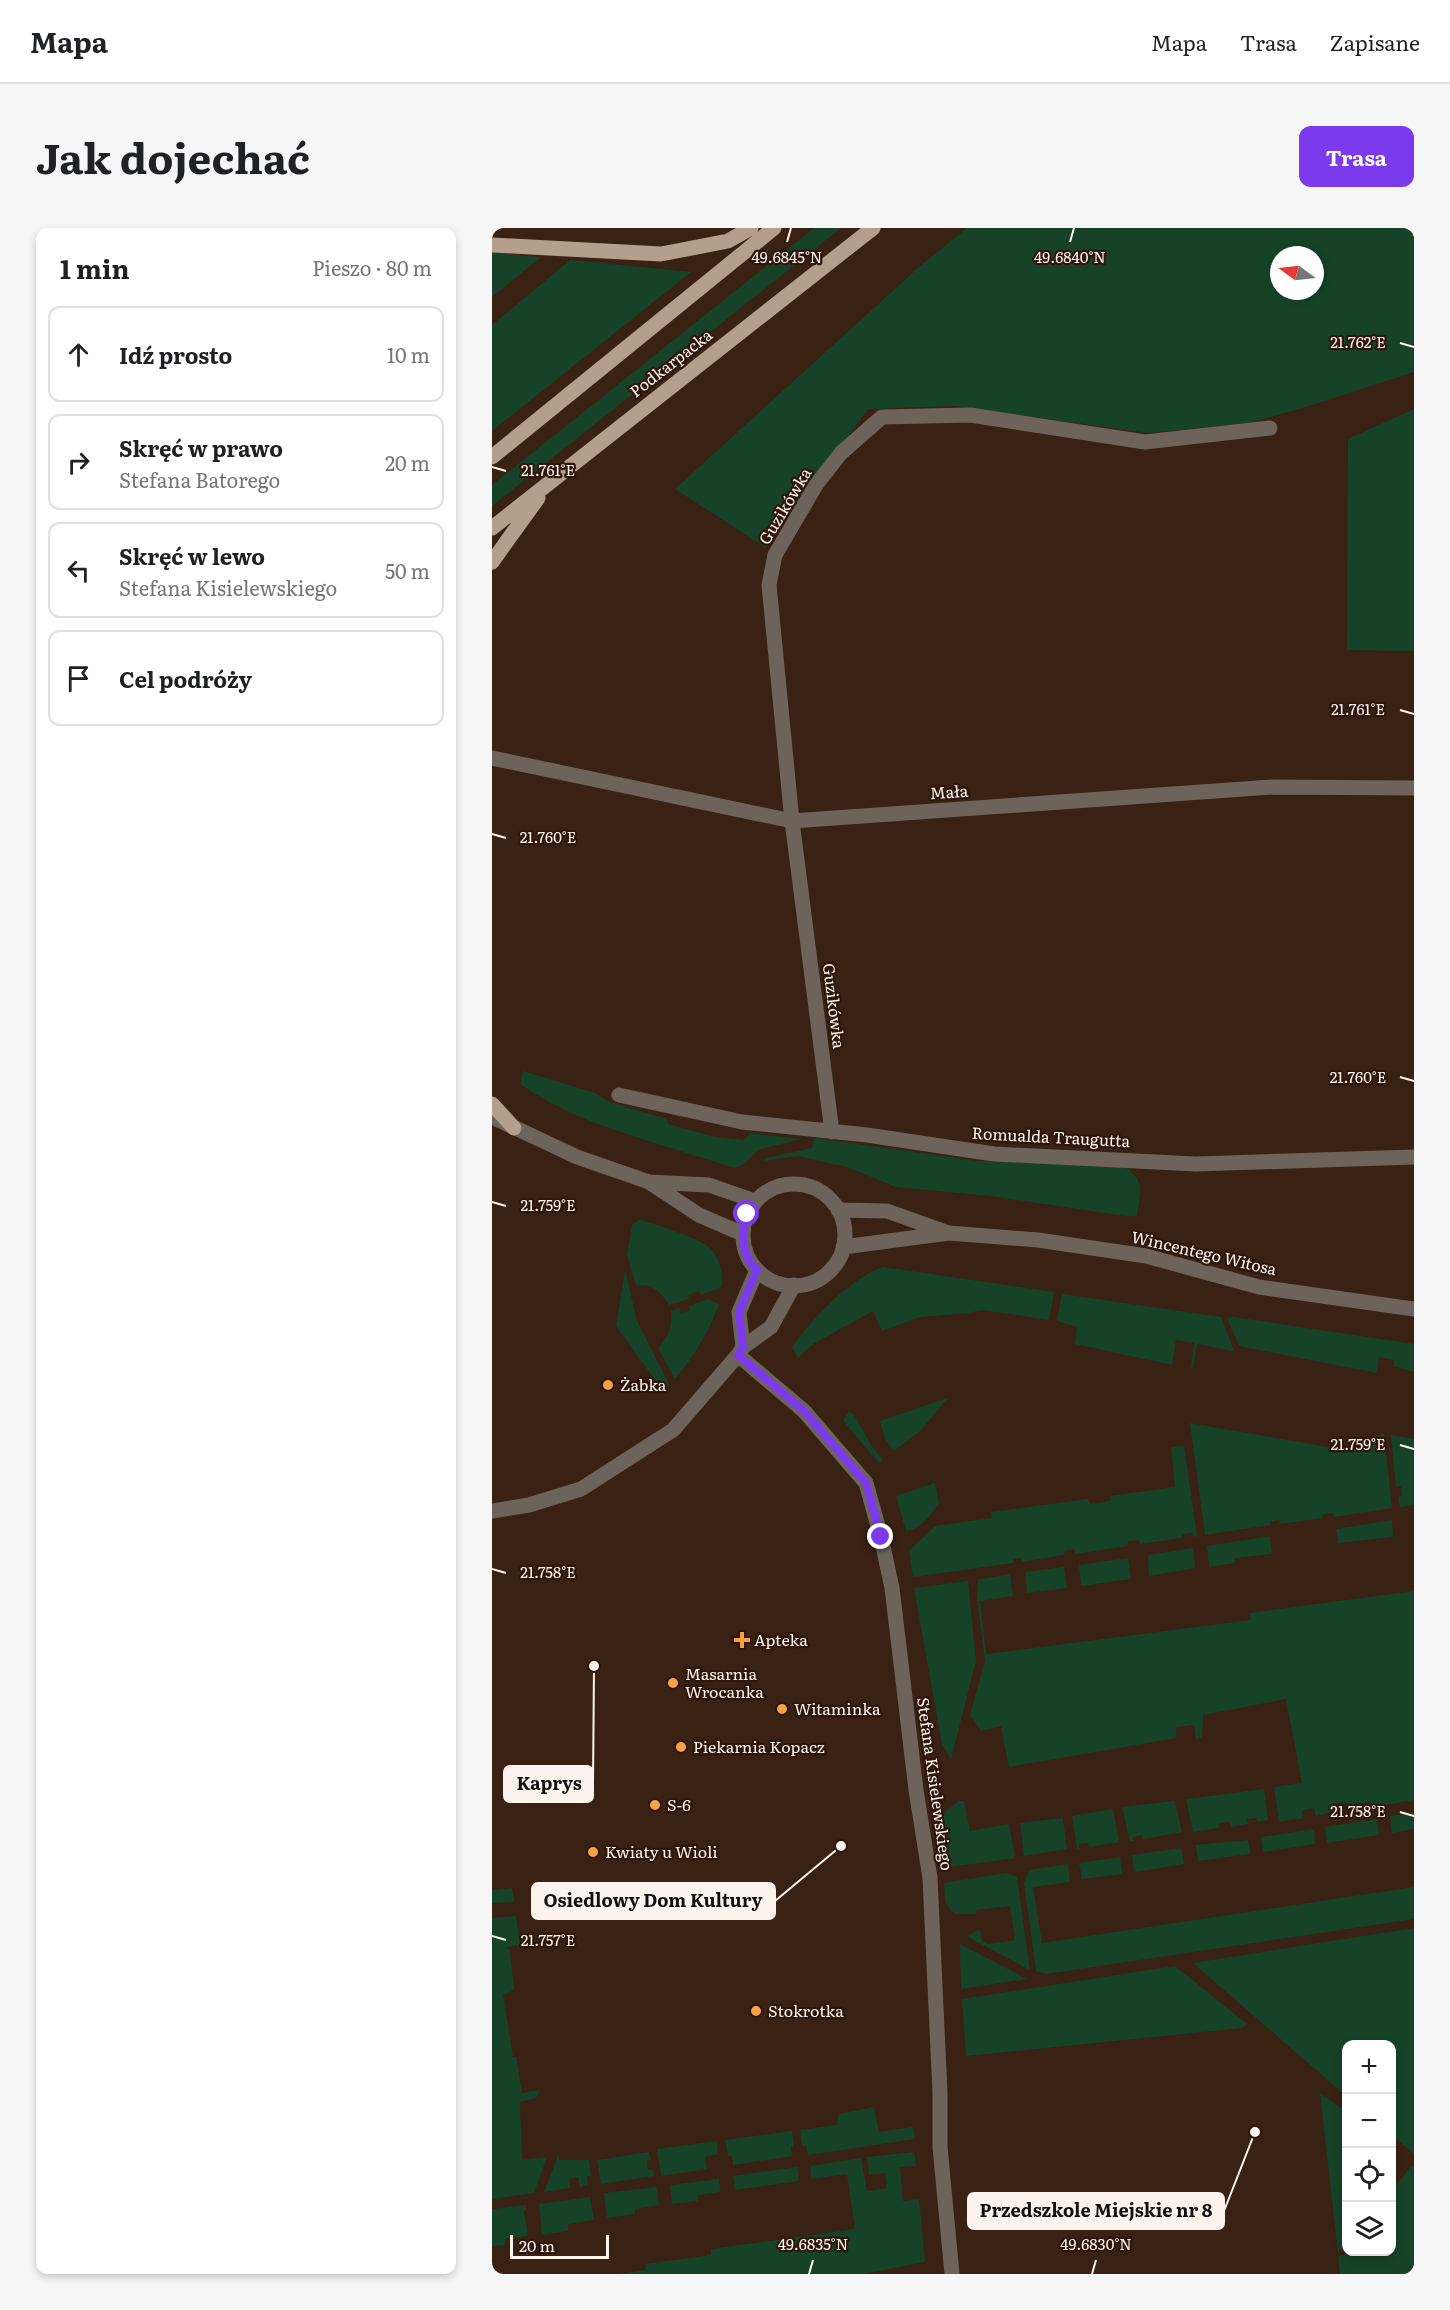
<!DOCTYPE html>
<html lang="pl">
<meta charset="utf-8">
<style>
body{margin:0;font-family:Literata,serif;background:#f6f6f6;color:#202124}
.controls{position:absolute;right:18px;bottom:18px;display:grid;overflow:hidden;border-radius:12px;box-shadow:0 3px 9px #0003}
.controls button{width:54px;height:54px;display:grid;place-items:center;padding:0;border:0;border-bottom:2px solid #e0e0e0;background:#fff;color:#202124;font:30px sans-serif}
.compass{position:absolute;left:778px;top:18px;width:54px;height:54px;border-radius:50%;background:#fff;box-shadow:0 3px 9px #0003;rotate:285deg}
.scale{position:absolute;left:18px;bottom:15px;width:99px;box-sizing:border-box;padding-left:6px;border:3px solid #fdf3ed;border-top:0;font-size:16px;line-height:21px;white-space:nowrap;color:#fdf3ed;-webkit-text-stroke:4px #2e170a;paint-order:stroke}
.stop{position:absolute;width:18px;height:18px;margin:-14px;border:4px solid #7c3aed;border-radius:50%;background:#fff}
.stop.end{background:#7c3aed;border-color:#fff;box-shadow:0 2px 6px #0008}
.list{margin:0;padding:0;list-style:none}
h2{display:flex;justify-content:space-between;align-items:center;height:78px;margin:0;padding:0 24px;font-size:26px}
h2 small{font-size:20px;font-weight:400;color:#757577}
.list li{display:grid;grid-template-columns:39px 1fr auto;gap:18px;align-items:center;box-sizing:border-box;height:96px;margin:0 12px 12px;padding:0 12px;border:2px solid #e0e0e0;border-radius:12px}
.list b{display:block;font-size:22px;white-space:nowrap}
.list p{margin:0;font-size:20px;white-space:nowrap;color:#757577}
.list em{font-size:20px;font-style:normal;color:#757577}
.icon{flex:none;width:33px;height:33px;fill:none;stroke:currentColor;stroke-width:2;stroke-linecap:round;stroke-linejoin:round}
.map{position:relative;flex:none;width:922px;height:2046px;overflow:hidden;border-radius:12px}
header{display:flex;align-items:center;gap:36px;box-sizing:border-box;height:84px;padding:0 30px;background:#fff;border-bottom:2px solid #e0e0e0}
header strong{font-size:28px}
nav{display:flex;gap:33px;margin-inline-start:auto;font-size:21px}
.intro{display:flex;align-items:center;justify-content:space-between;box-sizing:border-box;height:144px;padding:0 36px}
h1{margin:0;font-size:42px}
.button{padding:15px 27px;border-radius:12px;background:#7c3aed;color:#fff;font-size:21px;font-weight:700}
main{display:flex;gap:36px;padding:0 36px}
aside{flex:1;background:#fff;border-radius:12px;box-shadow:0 3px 9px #0003}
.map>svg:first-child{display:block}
</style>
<header>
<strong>Mapa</strong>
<nav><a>Mapa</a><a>Trasa</a><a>Zapisane</a></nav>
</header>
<div class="intro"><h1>Jak dojechać</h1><a class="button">Trasa</a></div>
<main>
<aside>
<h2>1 min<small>Pieszo · 80 m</small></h2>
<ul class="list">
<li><svg class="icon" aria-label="ahead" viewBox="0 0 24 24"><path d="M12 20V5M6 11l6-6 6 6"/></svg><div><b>Idź prosto</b></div><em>10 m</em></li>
<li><svg class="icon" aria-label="right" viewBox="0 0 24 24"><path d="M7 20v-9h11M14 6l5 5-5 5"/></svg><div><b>Skręć w prawo</b><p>Stefana Batorego</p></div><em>20 m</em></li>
<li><svg class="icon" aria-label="left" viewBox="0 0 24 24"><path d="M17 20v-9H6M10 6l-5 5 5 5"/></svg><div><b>Skręć w lewo</b><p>Stefana Kisielewskiego</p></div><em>50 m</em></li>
<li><svg class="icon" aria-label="arrive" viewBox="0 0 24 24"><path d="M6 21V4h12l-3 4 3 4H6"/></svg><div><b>Cel podróży</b></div></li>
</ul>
</aside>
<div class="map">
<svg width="922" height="2046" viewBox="0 0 922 2046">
<rect width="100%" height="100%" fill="#392114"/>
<path fill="#164328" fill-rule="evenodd" d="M 322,0 L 349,0 L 0,278 L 0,257 Z
M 475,0 L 922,0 L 922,144 L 814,179 L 756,195 L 657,205 L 464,178 L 376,181 L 274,320 L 183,261 L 427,39 ZM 787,27 L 823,27 L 823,63 L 787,63 Z
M 0,25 L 49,29 L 0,69 Z
M 78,32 L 199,44 L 0,203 L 0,97 Z
M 922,181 L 922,423 L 855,422 L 856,211 Z
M 31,843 L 103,865 L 117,874 L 175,891 L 176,896 L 223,909 L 252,912 L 258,905 L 309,911 L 266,922 L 252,936 L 243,940 C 216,932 190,923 163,915 C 115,900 70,885 28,856 Z
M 322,910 L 486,933 L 630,938 C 655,951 648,964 645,988 L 633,988 L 499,968 L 404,959 L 355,939 L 306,928 L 272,933 L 273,930 L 320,920 Z
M 148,991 C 167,998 198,1007 214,1017 C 227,1026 232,1045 230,1059 L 209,1067 L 207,1063 L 196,1067 L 197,1071 L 177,1077 C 170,1065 159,1054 144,1058 L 135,1027 L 140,997 Z
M 391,1039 L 562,1064 L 557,1092 L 490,1082 L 476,1085 L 428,1089 L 390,1103 L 381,1083 L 321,1116 L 306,1130 L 300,1119 C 322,1089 356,1052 391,1039 Z
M 133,1042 L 145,1093 L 177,1156 L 171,1163 L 124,1098 Z
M 570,1066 L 729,1089 L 742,1123 L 705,1116 L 701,1141 L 699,1140 L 702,1115 L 684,1112 L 680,1137 L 583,1116 L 585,1099 L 565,1093 Z
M 216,1071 L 227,1076 C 217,1103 202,1129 183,1151 L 166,1120 C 176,1109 181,1098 179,1083 L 187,1080 L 189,1085 L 198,1083 L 197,1078 Z
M 741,1089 L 922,1116 L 922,1144 L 902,1138 L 902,1132 L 887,1129 L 885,1145 L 747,1118 L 735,1090 Z
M 456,1170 L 428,1203 L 402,1223 L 393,1211 L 388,1193 Z
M 357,1183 L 362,1187 L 379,1217 L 391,1232 L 387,1235 L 353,1195 L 352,1192 Z
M 698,1195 L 858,1223 L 892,1205 L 900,1280 L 842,1289 L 841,1285 L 831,1287 L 831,1290 L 788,1296 L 787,1292 L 778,1294 L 778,1297 L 713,1307 Z
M 899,1207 L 922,1211 L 922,1277 L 908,1279 L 906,1269 L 910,1268 L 909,1258 L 904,1259 Z
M 692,1218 L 705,1308 L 701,1309 L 700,1305 L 691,1306 L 690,1310 L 648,1316 L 647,1312 L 636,1313 L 636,1318 L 583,1326 L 583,1321 L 573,1322 L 572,1327 L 530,1334 L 529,1330 L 521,1331 L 521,1335 L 421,1349 L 417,1323 L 443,1298 L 500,1290 L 499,1284 L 596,1271 L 598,1276 L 619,1273 L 618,1268 L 683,1259 L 679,1219 Z
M 443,1255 L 447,1275 C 438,1287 429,1302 414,1303 L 404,1268 Z
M 900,1292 L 901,1309 L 846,1315 L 844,1301 Z
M 778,1308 L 780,1326 L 743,1330 L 743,1335 L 717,1339 L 715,1318 Z
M 701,1320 L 703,1340 L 657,1348 L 656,1327 Z
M 636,1330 L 639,1351 L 589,1358 L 587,1337 Z
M 572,1339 L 575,1360 L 535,1365 L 533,1344 Z
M 518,1346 L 521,1368 L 488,1373 L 494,1426 L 759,1392 L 758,1385 L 922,1363 L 922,1572 L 880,1579 L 879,1574 L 869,1576 L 870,1581 L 855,1582 L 854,1574 L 841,1576 L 841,1584 L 824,1588 L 822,1580 L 810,1583 L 811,1590 L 787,1594 L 782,1559 L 810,1555 L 794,1471 L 711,1487 L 710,1509 L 704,1512 L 702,1497 L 684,1499 L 684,1510 L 517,1539 L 509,1498 L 489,1503 L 478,1487 L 493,1433 L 485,1370 L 486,1352 Z
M 476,1353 L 484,1433 L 459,1531 L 450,1516 L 422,1360 Z
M 772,1561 L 776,1592 L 765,1594 L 764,1590 L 755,1591 L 756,1596 L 739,1599 L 738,1594 L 727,1595 L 727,1600 L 701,1604 L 694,1571 Z
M 467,1573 L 472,1573 L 478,1603 L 517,1596 L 523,1630 L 451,1640 L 451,1588 L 454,1583 Z
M 683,1573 L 690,1604 L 651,1611 L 650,1607 L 641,1609 L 641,1613 L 638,1613 L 630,1579 Z
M 621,1581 L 627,1614 L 597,1619 L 596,1615 L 587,1616 L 587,1621 L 585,1621 L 580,1588 Z
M 922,1585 L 922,1601 L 900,1605 L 898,1588 Z
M 571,1590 L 575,1621 L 532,1628 L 528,1595 Z
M 885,1591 L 887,1607 L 835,1615 L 833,1599 Z
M 822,1601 L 823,1616 L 771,1624 L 769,1609 Z
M 756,1612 L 758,1626 L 706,1633 L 704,1617 Z
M 689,1620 L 692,1636 L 642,1644 L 640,1627 Z
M 628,1629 L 630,1646 L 590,1651 L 587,1635 Z
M 576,1636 L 578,1654 L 541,1659 L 550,1715 L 922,1659 L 922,1691 L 554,1746 L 544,1743 L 532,1655 L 537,1642 Z
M 514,1645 L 525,1649 L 538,1742 L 474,1708 L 488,1702 L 490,1713 L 496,1716 L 523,1712 L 518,1678 L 484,1682 L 484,1686 L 462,1686 L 453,1674 L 452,1655 Z
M 20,1660 L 22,1674 L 0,1675 L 0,1662 Z
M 24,1688 L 28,1717 L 14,1719 L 18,1723 L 22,1762 L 11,1767 L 21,1829 L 24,1829 L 30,1865 L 48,1862 L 44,1870 L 28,1874 L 30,1932 L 55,1929 L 42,1965 L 0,1971 L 0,1690 Z
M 922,1700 L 922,1926 L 900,1907 L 900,1816 L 854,1816 L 854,1868 L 701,1735 Z
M 468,1716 L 535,1751 L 469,1761 Z
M 683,1738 L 755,1796 L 750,1800 L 474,1828 L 470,1771 Z
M 828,1865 L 854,1884 L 854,2013 L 846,2025 Z
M 382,1879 L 387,1904 L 420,1899 L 422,1901 L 423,1911 L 316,1927 L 314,1917 L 310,1918 L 308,1902 L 345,1897 L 347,1886 Z
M 300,1903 L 302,1919 L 299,1919 L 300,1928 L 241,1937 L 240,1928 L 236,1928 L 233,1912 Z
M 225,1913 L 226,1926 L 213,1929 L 215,1941 L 169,1948 L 165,1921 Z
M 157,1924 L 159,1932 L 155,1933 L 156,1942 L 161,1942 L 162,1948 L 109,1956 L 105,1932 Z
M 422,1924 L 424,1938 L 408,1939 L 411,1973 L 427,1971 L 433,2034 L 371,2046 L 125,2046 L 154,2042 L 153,2036 L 219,2027 L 219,2021 L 363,2001 L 355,1946 L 319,1951 L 318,1938 L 369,1930 L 375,1963 L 395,1960 L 393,1945 L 377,1947 L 375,1929 Z
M 67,1926 L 67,1932 L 97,1932 L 99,1948 L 95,1948 L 96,1957 L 88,1959 L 86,1949 L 77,1951 L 78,1960 L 52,1964 Z
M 920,1937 L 922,1939 L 922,2046 L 848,2046 L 846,2028 L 851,2028 L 854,2023 L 900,2024 L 900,1963 Z
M 305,1939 L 307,1953 L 243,1962 L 241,1948 Z
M 227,1951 L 228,1964 L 205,1967 L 206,1973 L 180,1976 L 178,1957 Z
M 165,1959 L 167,1977 L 143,1981 L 143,1986 L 115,1990 L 112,1965 Z
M 98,1969 L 102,1992 L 76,1996 L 76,2003 L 50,2007 L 47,1976 Z
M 34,1977 L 34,1982 L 32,1983 L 36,2008 L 13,2011 L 13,2017 L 0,2018 L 0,1981 Z"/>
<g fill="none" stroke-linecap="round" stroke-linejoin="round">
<path stroke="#6d635a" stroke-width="15" d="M 0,530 L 300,593 L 780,559 L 922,560
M 127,867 L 250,894 L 375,907 L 502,926 L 704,936 L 922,929
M 0,889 L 85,929 L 157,954 L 207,987 L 251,1006
M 340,904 L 300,593 L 277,357 L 283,327 L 324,257 L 349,225 L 390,189 L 478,187 L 653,214 L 778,200
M 157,954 L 217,957 L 263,973
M251 1007a51 51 0 1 1 102 0a51 51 0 1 1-102 0Z
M 346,982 L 395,983 L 454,1004
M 351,1019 L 457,1005 L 546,1012 L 654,1028 L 767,1059 L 922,1081
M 251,1119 L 247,1084 L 265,1042
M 246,1127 L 312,1183 L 374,1255 L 389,1309 L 400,1360 L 424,1562 L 438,1650 L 448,1865 L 448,1919 L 460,2046
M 0,1283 L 37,1277 L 89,1261 L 181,1202 L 246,1127 L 251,1119 L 279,1099 L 302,1057"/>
<path stroke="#b39f8b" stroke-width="15" d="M 0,17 L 169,26 L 236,13 L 259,0
M 0,229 L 282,0
M 0,300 L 381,0
M 0,334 L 46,270
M 0,876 L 22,900"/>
</g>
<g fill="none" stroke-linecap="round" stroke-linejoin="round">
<path stroke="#7c3aed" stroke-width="8" d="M 255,986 C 249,1006 249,1027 265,1042 L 247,1084 L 251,1119 L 246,1127 L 312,1183 L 374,1255 L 389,1309"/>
</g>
<path fill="none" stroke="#fdf3ed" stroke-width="2" d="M 295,14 L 299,0M 578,14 L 582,0M 908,115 L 922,119M 0,239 L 14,243M 908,482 L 922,486M 0,606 L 14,610M 908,849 L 922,853M 0,974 L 14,978M 908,1217 L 922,1221M 0,1341 L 14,1345M 908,1584 L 922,1588M 0,1708 L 14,1712M 317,2046 L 321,2032M 600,2046 L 604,2032"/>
<g fill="#f5a246" stroke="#2e170a" stroke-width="2">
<circle cx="116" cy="1157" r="6"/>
<path d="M247 1403h6v6h6v6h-6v6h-6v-6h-6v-6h6z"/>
<circle cx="181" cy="1455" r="6"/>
<circle cx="290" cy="1481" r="6"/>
<circle cx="189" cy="1519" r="6"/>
<circle cx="163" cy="1577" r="6"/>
<circle cx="101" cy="1624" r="6"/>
<circle cx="264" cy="1783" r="6"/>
</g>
<g text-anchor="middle" stroke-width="4.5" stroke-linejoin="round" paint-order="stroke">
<g font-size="16" fill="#fdf3ed" stroke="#2e170a">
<text transform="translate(179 135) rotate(-38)" y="6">Podkarpacka</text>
<text transform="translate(293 278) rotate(-59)" y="6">Guzikówka</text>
<text transform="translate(457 564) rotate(-4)" y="6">Mała</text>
<text transform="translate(342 778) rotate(83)" y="6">Guzikówka</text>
<text transform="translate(559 909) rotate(3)" y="6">Romualda Traugutta</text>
<text transform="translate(712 1025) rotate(13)" y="6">Wincentego Witosa</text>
<text transform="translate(443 1556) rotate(82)" y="6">Stefana Kisielewskiego</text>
</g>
<g font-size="16" fill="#fdf3ed" stroke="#2e170a" text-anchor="start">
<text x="128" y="1163">Żabka</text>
<text x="262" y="1418">Apteka</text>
<text x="193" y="1452">Masarnia<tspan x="193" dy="18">Wrocanka</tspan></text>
<text x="302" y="1487">Witaminka</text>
<text x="201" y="1525">Piekarnia Kopacz</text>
<text x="175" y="1583">S-6</text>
<text x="113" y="1630">Kwiaty u Wioli</text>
<text x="276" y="1789">Stokrotka</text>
</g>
</g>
<g font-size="15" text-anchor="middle" fill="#fdf3ed" stroke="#2e170a" stroke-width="4.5" stroke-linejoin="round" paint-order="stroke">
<text x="295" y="35">49.6845°N</text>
<text x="578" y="35">49.6840°N</text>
<text x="866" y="120">21.762°E</text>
<text x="56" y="248">21.761°E</text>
<text x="866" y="487">21.761°E</text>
<text x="56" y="615">21.760°E</text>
<text x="866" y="855">21.760°E</text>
<text x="56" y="983">21.759°E</text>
<text x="866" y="1222">21.759°E</text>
<text x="56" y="1350">21.758°E</text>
<text x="866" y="1589">21.758°E</text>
<text x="56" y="1718">21.757°E</text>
<text x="321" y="2022">49.6835°N</text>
<text x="604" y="2022">49.6830°N</text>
</g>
<path fill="none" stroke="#fdf3ed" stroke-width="2" d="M102 1438L101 1556M349 1618L283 1673M763 1904L732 1983"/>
<g fill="#fdf3ed" stroke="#2e170a" stroke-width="2">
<circle cx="102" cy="1438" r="6"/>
<circle cx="349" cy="1618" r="6"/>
<circle cx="763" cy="1904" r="6"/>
</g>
<g fill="#fdf3ed" stroke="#fdf3ed" stroke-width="2">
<rect x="12" y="1538" width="89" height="36" rx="6"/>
<rect x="40" y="1655" width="243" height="36" rx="6"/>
<rect x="476" y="1965" width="256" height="36" rx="6"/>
</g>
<g font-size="18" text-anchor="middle" font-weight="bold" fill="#111">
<text x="57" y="1562">Kaprys</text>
<text x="161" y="1679">Osiedlowy Dom Kultury</text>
<text x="604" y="1989">Przedszkole Miejskie nr 8</text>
</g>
</svg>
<div class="controls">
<button>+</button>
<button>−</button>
<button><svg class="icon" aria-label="locate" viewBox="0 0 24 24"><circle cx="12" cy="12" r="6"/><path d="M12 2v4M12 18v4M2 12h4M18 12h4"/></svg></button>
<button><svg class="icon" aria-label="layers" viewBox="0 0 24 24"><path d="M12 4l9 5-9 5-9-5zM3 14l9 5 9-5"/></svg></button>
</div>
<svg class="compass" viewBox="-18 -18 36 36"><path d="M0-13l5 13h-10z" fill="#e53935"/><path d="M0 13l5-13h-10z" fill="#757577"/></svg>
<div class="scale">20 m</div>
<div class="stop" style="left:255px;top:986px"></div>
<div class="stop end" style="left:389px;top:1309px"></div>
</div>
</main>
